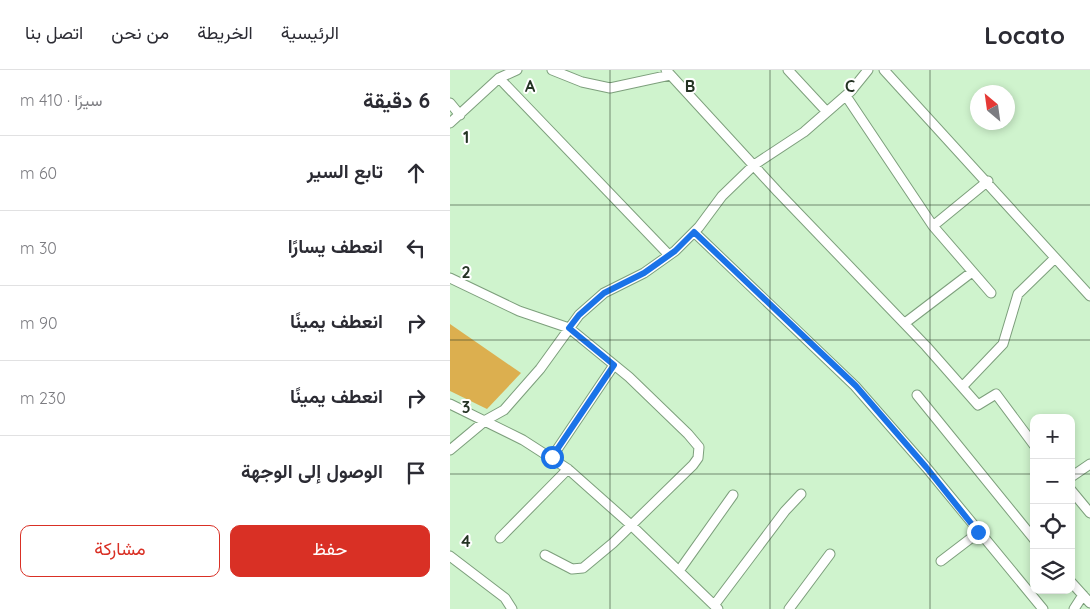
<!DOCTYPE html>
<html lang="ar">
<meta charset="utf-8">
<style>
body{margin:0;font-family:Quicksand,Vazirmatn,sans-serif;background:#f2f2f3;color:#2b2b33;direction:rtl}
.controls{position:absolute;right:15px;bottom:15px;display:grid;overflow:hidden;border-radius:10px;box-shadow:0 2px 8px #0003}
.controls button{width:45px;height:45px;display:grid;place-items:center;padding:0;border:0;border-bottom:1px solid #e1e1e2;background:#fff;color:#2b2b33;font:25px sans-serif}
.compass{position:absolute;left:520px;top:15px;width:45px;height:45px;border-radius:50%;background:#fff;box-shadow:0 2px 8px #0003;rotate:331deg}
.stop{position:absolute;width:15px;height:15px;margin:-11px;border:4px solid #1a73e8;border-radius:50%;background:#fff}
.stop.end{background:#1a73e8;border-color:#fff;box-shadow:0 1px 5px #0008}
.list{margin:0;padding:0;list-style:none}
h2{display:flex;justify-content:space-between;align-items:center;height:65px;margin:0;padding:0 20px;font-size:21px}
h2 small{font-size:16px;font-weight:400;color:#7c7c81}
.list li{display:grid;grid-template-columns:32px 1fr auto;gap:15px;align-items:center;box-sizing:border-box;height:75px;padding:0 20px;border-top:1px solid #e1e1e2}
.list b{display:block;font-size:19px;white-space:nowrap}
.list em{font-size:16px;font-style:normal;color:#7c7c81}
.actions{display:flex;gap:10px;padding:15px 20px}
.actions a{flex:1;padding:11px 0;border:1px solid #d93025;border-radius:10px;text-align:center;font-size:18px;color:#d93025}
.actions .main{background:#d93025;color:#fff}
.icon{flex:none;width:28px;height:28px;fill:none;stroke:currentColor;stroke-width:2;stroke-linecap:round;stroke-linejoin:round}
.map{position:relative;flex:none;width:640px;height:539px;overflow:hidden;direction:ltr}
header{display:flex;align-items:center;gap:30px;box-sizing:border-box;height:70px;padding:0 25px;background:#fff;border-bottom:1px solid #e1e1e2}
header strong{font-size:24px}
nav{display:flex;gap:28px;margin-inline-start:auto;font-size:18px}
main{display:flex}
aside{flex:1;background:#fff}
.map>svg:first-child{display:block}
</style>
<header>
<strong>Locato</strong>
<nav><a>الرئيسية</a><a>الخريطة</a><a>من نحن</a><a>اتصل بنا</a></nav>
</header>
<main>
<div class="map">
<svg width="640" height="539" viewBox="0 0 640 539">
<rect width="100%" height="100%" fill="#cff3cd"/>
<path fill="#dcaf4f" d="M 0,254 L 71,303 L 37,339 L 0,321 Z"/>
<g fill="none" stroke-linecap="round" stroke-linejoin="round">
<g stroke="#7d9f7c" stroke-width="11">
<path id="minor" d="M 102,0 L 132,12 L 160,18 L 220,5
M 216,0 L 328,122 L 476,276 L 528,335 L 546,324 L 584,375
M 338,0 L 377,42
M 434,0 L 640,226
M 49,8 L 67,0
M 396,26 L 483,156 L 541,223
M 0,33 L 10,45
M 0,53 L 49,8 L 219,185
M 483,156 L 538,111
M 244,162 L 405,316 L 476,397 L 593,539
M 0,208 L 69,241 L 119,258 L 179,307 L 238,364 L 249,377 L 248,388 L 243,395 L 163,473 L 133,498 L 122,499 L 95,485
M 455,253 L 522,202
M 512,317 L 553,274 L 568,224 L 605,188
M 467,325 L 584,469
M 0,334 L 73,370 L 118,399 L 181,455 L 268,539
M 0,380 L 36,350 L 54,340 L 90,299 L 129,245 L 154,223 L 194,203 L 225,181 L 249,157 L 272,126 L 304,95 L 354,62 L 401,21 L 418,0
M 102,387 L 164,295
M 621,407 L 640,394
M 621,420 L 640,443
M 50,468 L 118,399
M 0,486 L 55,528 L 62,539
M 491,491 L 529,462
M 229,501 L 283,425
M 621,512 L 640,533
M 265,534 L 335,441 L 351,424
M 339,539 L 380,484
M 624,539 L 633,525"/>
</g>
<use href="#minor" stroke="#fff" stroke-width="9"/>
</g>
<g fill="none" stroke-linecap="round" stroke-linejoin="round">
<path stroke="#1a73e8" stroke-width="6" d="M 102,387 L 164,295 L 119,258 L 129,245 L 154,223 L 194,203 L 225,181 L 244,162 L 406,316 L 476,397 L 528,462"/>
</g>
<path fill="none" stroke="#253324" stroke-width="1" stroke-opacity="0.55" d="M 160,0 L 160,539M 320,0 L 320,539M 480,0 L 480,539M 0,135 L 640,135M 0,270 L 640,270M 0,404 L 584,404M 621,404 L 640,404"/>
<g font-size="16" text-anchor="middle" font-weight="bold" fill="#253324" stroke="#fff" stroke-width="4" stroke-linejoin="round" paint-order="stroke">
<text x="80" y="22">A</text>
<text x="240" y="22">B</text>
<text x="400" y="22">C</text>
<text x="16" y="73">1</text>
<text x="16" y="208">2</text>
<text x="16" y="343">3</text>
<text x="16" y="477">4</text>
</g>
</svg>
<div class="controls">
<button>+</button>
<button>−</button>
<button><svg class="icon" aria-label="locate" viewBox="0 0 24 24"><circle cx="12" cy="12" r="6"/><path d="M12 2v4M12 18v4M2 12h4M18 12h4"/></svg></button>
<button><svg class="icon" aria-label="layers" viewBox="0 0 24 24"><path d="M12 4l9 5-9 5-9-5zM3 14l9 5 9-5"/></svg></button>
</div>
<svg class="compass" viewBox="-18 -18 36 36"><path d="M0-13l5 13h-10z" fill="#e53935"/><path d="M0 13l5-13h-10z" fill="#7c7c81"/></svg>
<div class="stop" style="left:102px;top:387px"></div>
<div class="stop end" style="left:528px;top:462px"></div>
</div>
<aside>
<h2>6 دقيقة<small>سيرًا · 410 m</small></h2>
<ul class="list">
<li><svg class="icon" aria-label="ahead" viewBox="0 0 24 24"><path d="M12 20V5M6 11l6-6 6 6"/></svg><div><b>تابع السير</b></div><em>60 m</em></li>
<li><svg class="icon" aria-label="left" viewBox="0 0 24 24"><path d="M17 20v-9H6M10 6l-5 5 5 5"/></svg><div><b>انعطف يسارًا</b></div><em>30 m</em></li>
<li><svg class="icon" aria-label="right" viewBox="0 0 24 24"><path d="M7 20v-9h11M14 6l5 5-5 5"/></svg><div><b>انعطف يمينًا</b></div><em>90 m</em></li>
<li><svg class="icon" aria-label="right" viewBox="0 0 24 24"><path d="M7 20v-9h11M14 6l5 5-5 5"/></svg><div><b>انعطف يمينًا</b></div><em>230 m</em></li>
<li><svg class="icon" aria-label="arrive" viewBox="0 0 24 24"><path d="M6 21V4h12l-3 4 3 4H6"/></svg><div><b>الوصول إلى الوجهة</b></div></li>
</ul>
<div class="actions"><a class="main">حفظ</a><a>مشاركة</a></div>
</aside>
</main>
